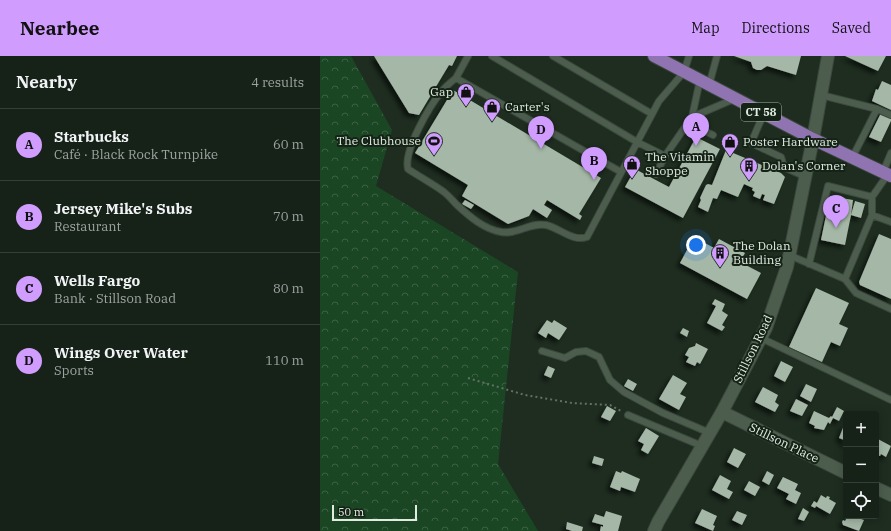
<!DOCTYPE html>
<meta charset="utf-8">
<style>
body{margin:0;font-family:"IBM Plex Serif",serif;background:#1f2a21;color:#f1f3f6}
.controls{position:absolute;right:12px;bottom:12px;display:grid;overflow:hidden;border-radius:4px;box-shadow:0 2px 10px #0003}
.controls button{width:36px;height:36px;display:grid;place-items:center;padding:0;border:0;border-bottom:1px solid #353f37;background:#162218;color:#f1f3f6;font:20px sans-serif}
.scale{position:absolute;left:12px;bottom:10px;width:85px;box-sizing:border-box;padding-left:4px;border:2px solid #e1ebe2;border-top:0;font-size:11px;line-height:14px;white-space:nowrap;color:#e1ebe2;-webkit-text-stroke:3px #142316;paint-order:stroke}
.you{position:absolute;left:376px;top:189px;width:14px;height:14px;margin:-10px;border:3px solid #fff;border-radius:50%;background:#1a73e8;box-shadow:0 0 0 6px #1a73e833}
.badge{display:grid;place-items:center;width:26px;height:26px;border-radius:50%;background:#d09dff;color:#111;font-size:13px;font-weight:700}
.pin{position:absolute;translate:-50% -33px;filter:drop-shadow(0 1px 2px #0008)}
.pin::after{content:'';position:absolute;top:21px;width:14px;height:12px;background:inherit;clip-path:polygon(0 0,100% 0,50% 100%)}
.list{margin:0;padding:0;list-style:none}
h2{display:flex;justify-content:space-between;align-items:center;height:52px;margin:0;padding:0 16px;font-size:17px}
h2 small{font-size:13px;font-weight:400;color:#9ea4a2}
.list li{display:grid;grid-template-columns:26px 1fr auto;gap:12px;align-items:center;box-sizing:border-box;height:72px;padding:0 16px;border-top:1px solid #353f37}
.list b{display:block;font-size:15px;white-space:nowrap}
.list p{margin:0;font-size:13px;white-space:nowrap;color:#9ea4a2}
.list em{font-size:13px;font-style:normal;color:#9ea4a2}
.icon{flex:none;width:22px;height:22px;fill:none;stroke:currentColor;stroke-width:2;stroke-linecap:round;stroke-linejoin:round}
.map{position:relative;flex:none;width:571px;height:475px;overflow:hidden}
header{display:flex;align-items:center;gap:24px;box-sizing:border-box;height:56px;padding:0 20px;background:#d09dff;color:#111}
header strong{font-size:19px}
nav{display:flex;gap:22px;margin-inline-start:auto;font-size:14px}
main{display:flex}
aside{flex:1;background:#162218}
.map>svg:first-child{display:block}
</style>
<header>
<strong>Nearbee</strong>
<nav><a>Map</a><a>Directions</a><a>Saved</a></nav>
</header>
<main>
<aside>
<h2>Nearby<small>4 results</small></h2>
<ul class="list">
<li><span class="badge">A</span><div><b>Starbucks</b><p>Café · Black Rock Turnpike</p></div><em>60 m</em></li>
<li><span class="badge">B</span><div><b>Jersey Mike's Subs</b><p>Restaurant</p></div><em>70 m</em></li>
<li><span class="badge">C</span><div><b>Wells Fargo</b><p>Bank · Stillson Road</p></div><em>80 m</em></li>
<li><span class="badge">D</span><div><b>Wings Over Water</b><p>Sports</p></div><em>110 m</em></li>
</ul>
</aside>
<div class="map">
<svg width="571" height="475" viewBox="0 0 571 475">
<defs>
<pattern id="forest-crowns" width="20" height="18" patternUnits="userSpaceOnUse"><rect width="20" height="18" fill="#1b4624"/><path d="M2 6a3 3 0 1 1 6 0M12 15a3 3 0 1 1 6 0" fill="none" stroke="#3c6144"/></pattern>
<filter id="shadow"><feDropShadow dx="-3.5" dy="3.5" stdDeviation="2" flood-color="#0009"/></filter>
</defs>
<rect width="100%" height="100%" fill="#1e2d20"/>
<path fill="url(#forest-crowns)" d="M 0,0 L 31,0 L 72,74 L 56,130 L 198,216 L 178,408 L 218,475 L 0,475 Z"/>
<path fill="#a5b8a7" filter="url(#shadow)" d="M 54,0 L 137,0 L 132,10 L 129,9 L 99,59 L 89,57 Z
M 414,0 L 481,0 L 476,19 L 447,10 L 441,14 L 437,14 L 433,12 L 431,6 Z
M 525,0 L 566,0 L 558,15 Z
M 562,25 L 571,29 L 571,54 L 552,45 L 556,33 L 558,34 Z
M 133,34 L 281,122 L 259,158 L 262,160 L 260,164 L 227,144 L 224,149 L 232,154 L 227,162 L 213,153 L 209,160 L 188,168 L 142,140 L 148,129 L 95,97 Z
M 562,55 L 571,60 L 571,65 L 561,86 L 549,81 Z
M 376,81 L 400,93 L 363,162 L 305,131 L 315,113 L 349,131 Z
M 406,94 L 461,117 L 465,121 L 454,148 L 443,144 L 445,139 L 442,138 L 440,143 L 433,140 L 435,136 L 432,134 L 433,132 L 424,128 L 418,141 L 401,134 L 397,143 L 393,142 L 388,156 L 378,151 L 381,144 L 380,142 L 386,129 L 388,128 L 392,129 Z
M 510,140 L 533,144 L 531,159 L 535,145 L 545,148 L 541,162 L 531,159 L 525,189 L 501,184 Z
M 145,144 L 154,149 L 151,153 L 142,148 Z
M 559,178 L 571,183 L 571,243 L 540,229 L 539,226 Z
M 374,181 L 394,192 L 399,183 L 425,197 L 420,206 L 441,217 L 427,243 L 360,207 Z
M 496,232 L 529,247 L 519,268 L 528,272 L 520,290 L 511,286 L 502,306 L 469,291 Z
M 395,243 L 405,248 L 402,255 L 408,259 L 402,269 L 405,271 L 402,275 L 387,267 L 396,250 L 392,248 Z
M 227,264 L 232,267 L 234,264 L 247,272 L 239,284 L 228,277 L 226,282 L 218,277 Z
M 363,272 L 369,275 L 367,281 L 360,277 Z
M 376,287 L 388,293 L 380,308 L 377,306 L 375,310 L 366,306 L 369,301 L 365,299 L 369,292 L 375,290 Z
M 461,305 L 473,311 L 465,326 L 454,320 Z
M 228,310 L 235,313 L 231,322 L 224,319 Z
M 353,319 L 367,327 L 360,338 L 366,341 L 359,354 L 339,343 Z
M 308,323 L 317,328 L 313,335 L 304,330 Z
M 486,328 L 497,333 L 491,346 L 480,340 Z
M 443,331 L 458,339 L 455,346 L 459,349 L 455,356 L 435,346 Z
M 476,343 L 488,349 L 482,360 L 470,355 Z
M 287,350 L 296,355 L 290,365 L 281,361 Z
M 517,351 L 524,355 L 519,365 L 513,362 L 510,368 L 508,366 L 504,374 L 494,372 L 495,370 L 489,367 L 494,355 L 509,362 L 511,360 L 512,361 Z
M 524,369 L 526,370 L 526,388 L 523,386 L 524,384 L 519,382 Z
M 326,372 L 339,380 L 328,398 L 321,394 L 324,388 L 318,385 Z
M 556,382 L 571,390 L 566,401 L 561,398 L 560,400 L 556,399 Z
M 414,392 L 426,398 L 418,412 L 407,406 Z
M 274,400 L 284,403 L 282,410 L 272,407 Z
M 296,415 L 301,417 L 302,415 L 320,423 L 315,436 L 301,431 L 300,435 L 290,431 Z
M 447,415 L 454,419 L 449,429 L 442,425 Z
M 400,419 L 411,425 L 407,433 L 413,436 L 409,443 L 392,434 Z
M 463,421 L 478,428 L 475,434 L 481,437 L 476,448 L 466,443 L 469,438 L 457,432 Z
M 429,425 L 440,431 L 435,440 L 424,434 Z
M 501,439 L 506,442 L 507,440 L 510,441 L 509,443 L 516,447 L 510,458 L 496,450 L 495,452 L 491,450 L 494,445 L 497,447 Z
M 483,452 L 489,456 L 484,465 L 478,463 Z
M 382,453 L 397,460 L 393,469 L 395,470 L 393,475 L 375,467 Z
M 286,455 L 302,460 L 298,475 L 280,475 L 281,470 L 283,471 L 283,469 L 272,466 L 275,458 L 284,461 Z
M 417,455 L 427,459 L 422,469 L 412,464 Z
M 528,460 L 539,460 L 538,462 L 544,464 L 539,475 L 523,469 L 522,466 L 523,464 L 525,465 Z
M 247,466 L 263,471 L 262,475 L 252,475 L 246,473 Z"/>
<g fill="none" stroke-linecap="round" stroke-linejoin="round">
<g stroke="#3b483d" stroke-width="8">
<path id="lane" d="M 148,0 L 136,22 L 301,116
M 172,0 L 317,86 L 345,100
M 233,0 L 332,58
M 136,22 C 131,26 126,30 122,35 C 110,49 83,95 88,113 C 100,121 113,128 124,136 C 129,140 133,145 137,149 C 150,161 164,173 181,176 C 197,179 210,166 226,169 C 240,172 252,186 267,181 L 339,45 L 364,16 L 369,0
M 389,29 L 397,0
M 501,39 L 557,53 L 571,59
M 444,57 L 431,87 L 461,101 L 464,111 L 486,121
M 372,61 L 414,43
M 368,67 L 393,79
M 532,102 L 557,53
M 563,116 L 571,97
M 336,118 L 345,100 L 372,61 L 380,24
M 552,141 L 552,159
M 469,199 L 525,223 L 552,159 L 571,166
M 489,208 L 508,130 L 552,141 L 568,118
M 525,223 L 536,237 L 571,253
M 441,282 L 571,344
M 222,295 L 245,302 L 256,296 L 266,295 L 279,301 L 290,324 L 304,336 L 343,357 L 390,377
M 308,359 L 382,390"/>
</g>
<g stroke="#3b483d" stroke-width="14">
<path id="street" d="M 402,356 L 526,417
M 556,432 L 571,439"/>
</g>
<g stroke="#3b483d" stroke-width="14">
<path id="secondary" d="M 334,475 L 338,466 L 402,356 L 446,272 L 467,211 L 493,83 L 508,0"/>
</g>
<g stroke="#3b483d" stroke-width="14">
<path id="primary" d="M 334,0 L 493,83 L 571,120"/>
</g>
<path stroke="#637065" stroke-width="2" stroke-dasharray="2 3" stroke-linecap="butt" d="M 148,322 L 205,339 L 252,347 L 290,349 L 301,355"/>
<use href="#lane" stroke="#4c5d4e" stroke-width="6"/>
<use href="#street" stroke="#4c5d4e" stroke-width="12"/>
<use href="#secondary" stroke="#4c5d4e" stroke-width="12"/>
<use href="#primary" stroke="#9073b1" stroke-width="12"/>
</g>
<defs>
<g id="shop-pin" transform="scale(0.9)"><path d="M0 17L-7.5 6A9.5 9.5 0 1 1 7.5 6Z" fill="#d09dff" stroke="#142316"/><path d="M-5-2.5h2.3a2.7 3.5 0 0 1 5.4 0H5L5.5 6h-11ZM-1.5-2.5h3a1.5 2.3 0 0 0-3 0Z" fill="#111"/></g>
<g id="stadium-pin" transform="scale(0.9)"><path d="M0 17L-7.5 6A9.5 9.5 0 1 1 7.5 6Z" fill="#d09dff" stroke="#142316"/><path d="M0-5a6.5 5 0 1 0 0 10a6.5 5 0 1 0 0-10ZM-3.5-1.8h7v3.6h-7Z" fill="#111"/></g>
<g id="building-pin" transform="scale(0.9)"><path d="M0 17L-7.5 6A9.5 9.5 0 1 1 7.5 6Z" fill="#d09dff" stroke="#142316"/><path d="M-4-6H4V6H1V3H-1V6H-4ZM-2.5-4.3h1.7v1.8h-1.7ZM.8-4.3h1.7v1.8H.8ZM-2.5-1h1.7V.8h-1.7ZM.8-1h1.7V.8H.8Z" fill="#111"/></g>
</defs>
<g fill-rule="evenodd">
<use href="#shop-pin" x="146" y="36"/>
<use href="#shop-pin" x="172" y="51"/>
<use href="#stadium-pin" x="114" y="85"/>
<use href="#shop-pin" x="410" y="86"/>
<use href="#shop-pin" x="312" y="108"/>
<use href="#building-pin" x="429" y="110"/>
<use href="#building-pin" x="400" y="197"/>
</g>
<g text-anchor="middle" stroke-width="4" stroke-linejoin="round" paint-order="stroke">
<rect fill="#142316" stroke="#a4afa5" stroke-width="1" x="421" y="47" width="40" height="18" rx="3"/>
<g font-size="11" font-weight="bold" fill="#e1ebe2">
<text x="441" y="60">CT 58</text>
</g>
<g font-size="12" fill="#e1ebe2" stroke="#142316" text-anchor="start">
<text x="133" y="40" text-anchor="end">Gap</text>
<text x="185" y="55">Carter's</text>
<text x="101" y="89" text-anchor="end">The Clubhouse</text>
<text x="423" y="90">Poster Hardware</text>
<text x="325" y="105">The Vitamin<tspan x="325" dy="14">Shoppe</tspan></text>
<text x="442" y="114">Dolan's Corner</text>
<text x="413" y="194">The Dolan<tspan x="413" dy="14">Building</tspan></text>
</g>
<g font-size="12" fill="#e1ebe2" stroke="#142316">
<text transform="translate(433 293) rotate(-64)" y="4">Stillson Road</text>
<text transform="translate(464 387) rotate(26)" y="4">Stillson Place</text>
</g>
</g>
</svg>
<div class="controls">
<button>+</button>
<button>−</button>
<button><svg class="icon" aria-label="locate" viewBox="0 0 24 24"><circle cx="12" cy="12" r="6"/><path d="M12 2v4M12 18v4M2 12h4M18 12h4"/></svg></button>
</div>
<div class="scale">50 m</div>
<div class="you"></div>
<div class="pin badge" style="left:376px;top:90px">A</div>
<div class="pin badge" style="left:274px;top:124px">B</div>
<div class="pin badge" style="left:516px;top:172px">C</div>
<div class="pin badge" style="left:221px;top:93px">D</div>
</div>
</main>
